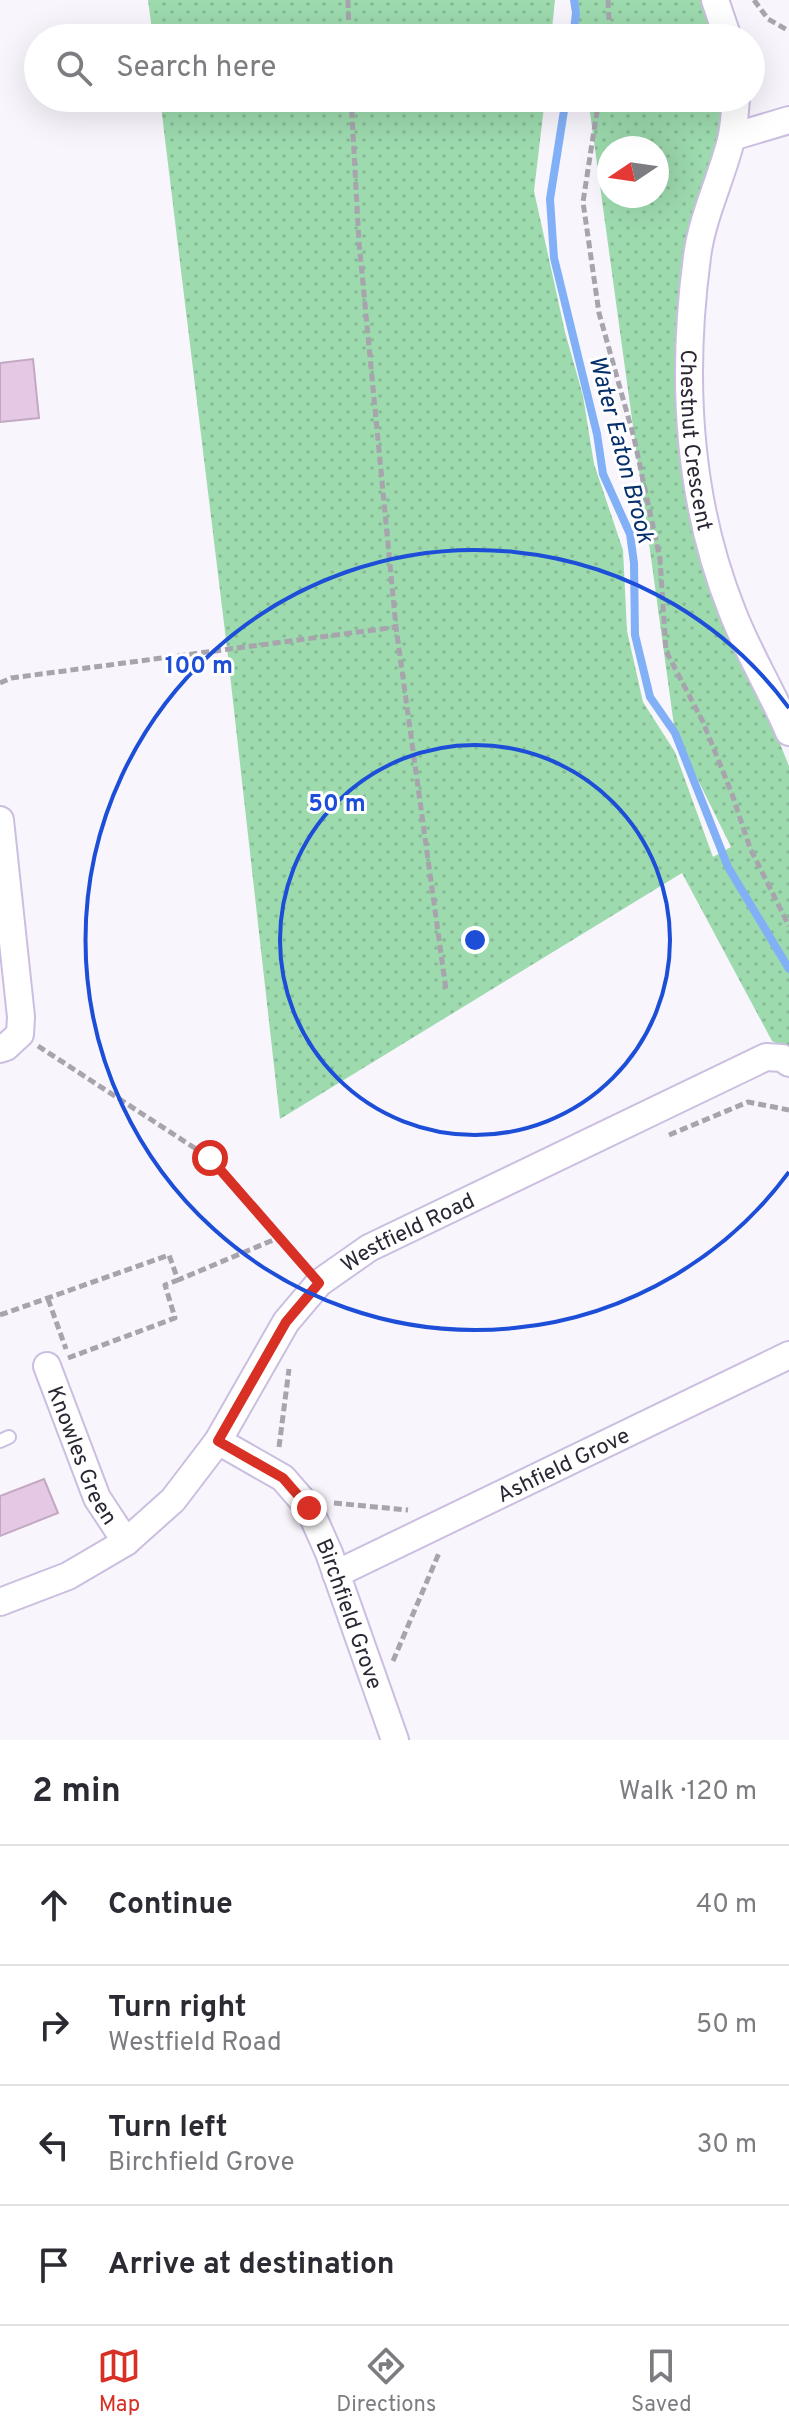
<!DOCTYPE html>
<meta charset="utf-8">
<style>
body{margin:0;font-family:Overpass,sans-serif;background:#f2f2f3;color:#2b2b33}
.compass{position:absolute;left:597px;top:136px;width:72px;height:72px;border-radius:50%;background:#fff;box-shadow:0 8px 32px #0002;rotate:257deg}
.stop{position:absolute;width:24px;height:24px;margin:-18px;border:6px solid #d93025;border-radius:50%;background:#fff}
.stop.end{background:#d93025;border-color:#fff;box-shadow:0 2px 8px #0008}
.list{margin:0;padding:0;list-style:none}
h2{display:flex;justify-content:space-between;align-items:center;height:104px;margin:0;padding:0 32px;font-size:34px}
h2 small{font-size:26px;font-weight:400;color:#7c7c81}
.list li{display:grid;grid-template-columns:52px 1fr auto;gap:24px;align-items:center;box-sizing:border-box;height:120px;padding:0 32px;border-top:2px solid #e1e1e2}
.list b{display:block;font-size:30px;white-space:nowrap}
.list p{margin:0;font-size:26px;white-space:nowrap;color:#7c7c81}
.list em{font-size:26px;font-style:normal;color:#7c7c81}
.icon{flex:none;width:44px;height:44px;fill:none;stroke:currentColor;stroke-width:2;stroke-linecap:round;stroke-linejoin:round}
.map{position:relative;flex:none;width:789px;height:1740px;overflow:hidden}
.search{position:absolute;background:#fff;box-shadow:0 8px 32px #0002;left:24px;right:24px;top:24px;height:88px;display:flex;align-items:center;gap:20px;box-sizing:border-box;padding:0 28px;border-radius:44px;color:#7c7c81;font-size:30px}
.sheet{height:584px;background:#fff}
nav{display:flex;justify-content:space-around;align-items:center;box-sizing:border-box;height:112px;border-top:2px solid #e1e1e2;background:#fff;font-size:22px;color:#7c7c81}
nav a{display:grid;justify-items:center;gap:4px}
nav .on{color:#d93025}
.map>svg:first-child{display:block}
</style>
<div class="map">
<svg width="789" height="1740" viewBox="0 0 789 1740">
<defs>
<pattern id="park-dots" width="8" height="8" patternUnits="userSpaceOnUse" patternTransform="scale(2)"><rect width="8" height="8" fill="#9ddaae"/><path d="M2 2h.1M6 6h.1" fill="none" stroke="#87bb96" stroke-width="1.8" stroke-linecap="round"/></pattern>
</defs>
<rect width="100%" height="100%" fill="#f8f5fc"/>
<path fill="url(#park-dots)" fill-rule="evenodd" d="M 148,0 L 555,0 L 551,38 L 153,38 Z
M 575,0 L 702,0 L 716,38 L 580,38 Z
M 160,98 L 545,98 L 534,191 L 565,332 L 583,396 L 594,464 L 623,550 L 627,631 L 643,702 L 675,752 L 713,857 L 731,847 L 675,733 L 588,98 L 724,98 L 720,135 L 686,239 L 682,259 L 678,296 L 678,361 L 690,508 L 697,547 L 723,616 L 768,714 L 789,766 L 789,1049 L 772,1041 L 682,873 L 280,1119 L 227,648 ZM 609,148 L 657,148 L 657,196 L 609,196 Z"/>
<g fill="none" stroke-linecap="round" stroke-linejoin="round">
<path stroke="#82b0f7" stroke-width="8" d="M 573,38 L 576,13 L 574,0
M 566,98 L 550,199 L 554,258 L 597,434 L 603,474 L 630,534 L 634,563 L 635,635 L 650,697 L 675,733 L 728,867 L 789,969"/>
</g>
<path fill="#e5c9e4" stroke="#c4a8c3" stroke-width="2" d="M 33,359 L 39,418 L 0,422 L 0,363 Z
M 44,1479 L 58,1513 L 0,1536 L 0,1496 Z"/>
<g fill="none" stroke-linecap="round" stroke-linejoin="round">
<g stroke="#cbbee1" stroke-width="16">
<path id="lane" d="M 0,1441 L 9,1437"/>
</g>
<g stroke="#cbbee1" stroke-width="30">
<g id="street">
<path d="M 715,0 L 728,38"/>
<path id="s1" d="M 736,98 C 735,112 734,127 731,140 C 721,180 702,217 697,257 C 681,377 687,498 732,611 C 748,653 772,691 789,732"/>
<path d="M 732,137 L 789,120"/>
<path d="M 0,820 L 21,1017 L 20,1034 L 6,1047 L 0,1049"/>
<path id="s2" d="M 47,1366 L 97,1498 L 126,1542"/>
<path id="s3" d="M 218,1441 L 283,1478 L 309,1508 L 329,1553 L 395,1740"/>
<path id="s4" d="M 336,1574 L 789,1355"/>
<path id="s5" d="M 0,1602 L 68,1576 L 126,1542 L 173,1500 L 218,1441 L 286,1322 L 319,1283 L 369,1248 L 766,1057 L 782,1058 L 789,1063"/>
</g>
</g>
<path stroke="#a8a4ae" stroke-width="5" stroke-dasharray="8 4" stroke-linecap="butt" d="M 348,0 L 349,38
M 608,0 L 610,38
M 754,0 L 768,19 L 789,31
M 351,98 L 359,242 L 396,627 L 446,990
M 599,98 L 583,202 L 599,313 L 634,438 L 660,559 L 666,651 L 703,722 L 732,794 L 750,848 L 789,926
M 0,683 L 11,678 L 396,627
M 38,1046 L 210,1158 L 305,1267
M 669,1135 L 748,1102 L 789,1110
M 48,1299 L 66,1349
M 0,1315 L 169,1255 L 178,1280 L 278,1238
M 68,1358 L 175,1318 L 165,1285 L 178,1280
M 279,1447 L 289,1369
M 334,1503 L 408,1510
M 393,1661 L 439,1553"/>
<use href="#lane" stroke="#fff" stroke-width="12"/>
<use href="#street" stroke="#fff" stroke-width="26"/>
</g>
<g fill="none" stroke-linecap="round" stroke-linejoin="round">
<path stroke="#d93025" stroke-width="10" d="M 210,1158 L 319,1283 L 286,1322 L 218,1441 L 283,1478 L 309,1508"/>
</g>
<g fill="none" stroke="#1d4ed8" stroke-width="4">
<circle cx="475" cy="940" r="195"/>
<path d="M789 1172A390 390 0 1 1 789 708"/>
</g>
<g text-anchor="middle" stroke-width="6" stroke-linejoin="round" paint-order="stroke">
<g font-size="22" fill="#2b2633" stroke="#fff">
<text dy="8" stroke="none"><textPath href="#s1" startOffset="348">Chestnut Crescent</textPath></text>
<text dy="8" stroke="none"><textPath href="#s5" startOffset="568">Westfield Road</textPath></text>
<text dy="8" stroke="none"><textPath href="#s2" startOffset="96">Knowles Green</textPath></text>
<text dy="8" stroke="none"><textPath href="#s4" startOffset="252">Ashfield Grove</textPath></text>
<text dy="8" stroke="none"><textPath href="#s3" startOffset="228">Birchfield Grove</textPath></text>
</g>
<g font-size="24" font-style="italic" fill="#05306c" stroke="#fff">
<text transform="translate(622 449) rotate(75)" y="8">Water Eaton Brook</text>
</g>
</g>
<circle cx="475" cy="940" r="12" fill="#1d4ed8" stroke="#fff" stroke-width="4"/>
<g font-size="24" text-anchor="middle" font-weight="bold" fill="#1d4ed8" stroke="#fff" stroke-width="6" stroke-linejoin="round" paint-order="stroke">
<text x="199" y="673">100 m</text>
<text x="337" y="811">50 m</text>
</g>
</svg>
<svg class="compass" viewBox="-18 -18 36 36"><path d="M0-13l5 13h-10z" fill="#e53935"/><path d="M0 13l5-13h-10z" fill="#7c7c81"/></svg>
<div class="stop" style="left:210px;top:1158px"></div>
<div class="stop end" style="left:309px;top:1508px"></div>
<div class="search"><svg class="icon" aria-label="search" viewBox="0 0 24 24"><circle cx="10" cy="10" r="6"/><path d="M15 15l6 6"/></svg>Search here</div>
</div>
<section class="sheet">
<h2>2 min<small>Walk · 120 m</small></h2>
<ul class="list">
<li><svg class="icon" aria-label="ahead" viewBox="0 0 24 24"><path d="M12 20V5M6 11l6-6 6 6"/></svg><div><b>Continue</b></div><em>40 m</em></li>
<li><svg class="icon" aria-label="right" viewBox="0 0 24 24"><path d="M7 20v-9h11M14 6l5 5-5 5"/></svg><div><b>Turn right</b><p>Westfield Road</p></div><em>50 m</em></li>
<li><svg class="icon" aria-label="left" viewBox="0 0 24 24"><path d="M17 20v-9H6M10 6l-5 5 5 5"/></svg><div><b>Turn left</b><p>Birchfield Grove</p></div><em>30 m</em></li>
<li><svg class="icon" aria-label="arrive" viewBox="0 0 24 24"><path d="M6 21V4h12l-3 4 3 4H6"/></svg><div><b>Arrive at destination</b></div></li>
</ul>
</section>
<nav>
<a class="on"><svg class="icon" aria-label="map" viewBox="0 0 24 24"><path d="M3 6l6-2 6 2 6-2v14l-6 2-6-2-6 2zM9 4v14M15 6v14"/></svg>Map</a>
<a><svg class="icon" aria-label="directions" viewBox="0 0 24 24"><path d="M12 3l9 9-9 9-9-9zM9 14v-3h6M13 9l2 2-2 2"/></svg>Directions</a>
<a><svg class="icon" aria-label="saved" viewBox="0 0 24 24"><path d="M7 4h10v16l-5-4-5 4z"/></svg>Saved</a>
</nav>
